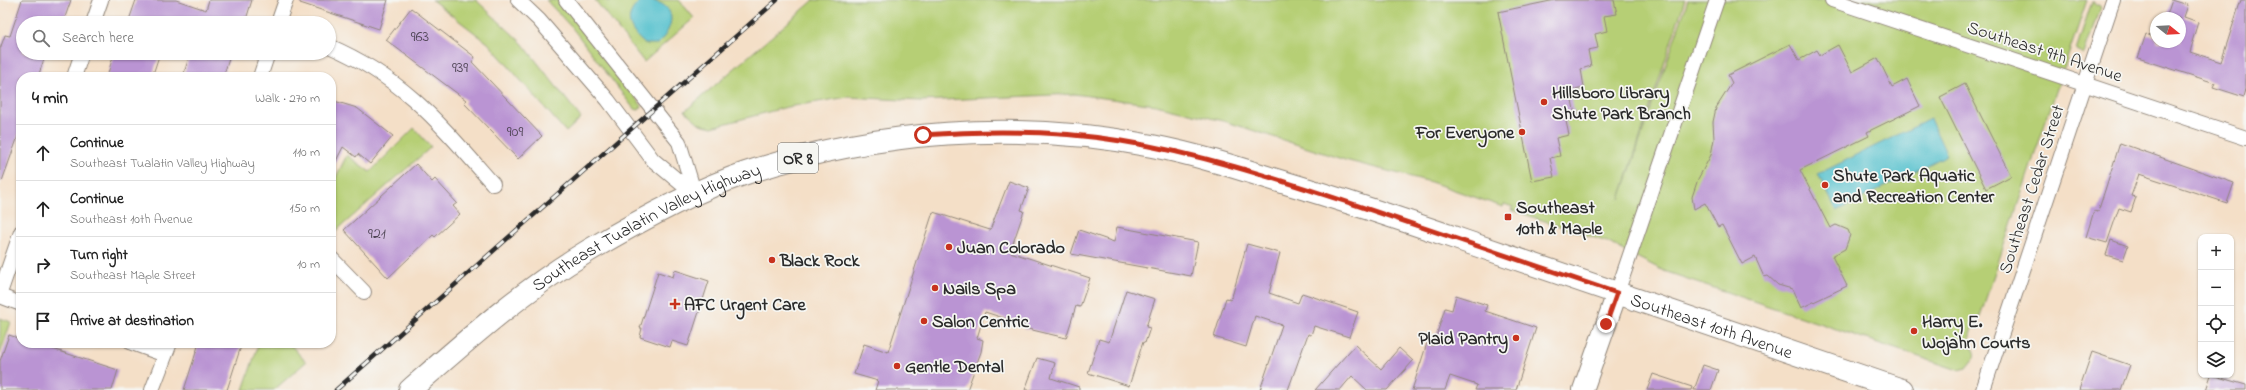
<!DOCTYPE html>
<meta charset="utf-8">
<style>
body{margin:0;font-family:"Indie Flower",sans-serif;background:#f6f6f6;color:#222}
.controls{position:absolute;right:12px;bottom:12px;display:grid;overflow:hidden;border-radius:8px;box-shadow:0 1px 3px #0004}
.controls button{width:36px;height:36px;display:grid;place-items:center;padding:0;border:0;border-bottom:1px solid #e0e0e0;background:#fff;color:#222;font:20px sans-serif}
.compass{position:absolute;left:2150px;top:12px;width:36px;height:36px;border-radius:50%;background:#fff;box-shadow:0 1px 3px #0004;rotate:108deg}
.stop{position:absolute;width:12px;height:12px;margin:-9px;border:3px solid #c8321e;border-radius:50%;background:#fff}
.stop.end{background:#c8321e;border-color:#fff;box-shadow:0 1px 4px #0008}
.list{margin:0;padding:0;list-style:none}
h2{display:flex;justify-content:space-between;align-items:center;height:52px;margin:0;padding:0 16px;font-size:17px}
h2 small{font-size:13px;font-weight:400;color:#767676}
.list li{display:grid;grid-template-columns:26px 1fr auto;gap:12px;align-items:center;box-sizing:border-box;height:56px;padding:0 16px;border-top:1px solid #e0e0e0}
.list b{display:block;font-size:15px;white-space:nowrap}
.list p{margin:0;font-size:13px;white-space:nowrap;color:#767676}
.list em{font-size:13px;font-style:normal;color:#767676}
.icon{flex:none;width:22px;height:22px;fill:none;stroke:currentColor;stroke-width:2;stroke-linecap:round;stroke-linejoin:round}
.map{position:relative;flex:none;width:2246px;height:390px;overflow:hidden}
.search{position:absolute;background:#fff;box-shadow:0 1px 3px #0004;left:16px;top:16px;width:320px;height:44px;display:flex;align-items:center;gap:10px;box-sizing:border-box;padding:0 14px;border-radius:22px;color:#767676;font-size:15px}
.panel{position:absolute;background:#fff;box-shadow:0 1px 3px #0004;left:16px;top:72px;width:320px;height:276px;border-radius:16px}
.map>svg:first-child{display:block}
</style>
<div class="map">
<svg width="2246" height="390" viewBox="0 0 2246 390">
<rect width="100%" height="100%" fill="#f6f6f2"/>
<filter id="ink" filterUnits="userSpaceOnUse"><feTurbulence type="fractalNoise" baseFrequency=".025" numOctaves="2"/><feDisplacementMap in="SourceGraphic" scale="8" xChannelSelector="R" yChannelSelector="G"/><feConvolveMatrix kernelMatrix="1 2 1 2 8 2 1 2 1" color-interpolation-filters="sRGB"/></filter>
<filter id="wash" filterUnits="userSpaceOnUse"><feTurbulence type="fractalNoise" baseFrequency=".012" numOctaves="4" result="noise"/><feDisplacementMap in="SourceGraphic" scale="16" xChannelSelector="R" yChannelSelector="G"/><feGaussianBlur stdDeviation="0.9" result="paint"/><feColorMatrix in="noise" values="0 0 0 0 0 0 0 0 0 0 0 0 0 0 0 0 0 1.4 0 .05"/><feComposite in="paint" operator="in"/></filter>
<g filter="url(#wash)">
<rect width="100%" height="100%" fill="#f4dfc7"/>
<path fill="#b6cf75" stroke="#707d50" d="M 432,0 L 476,0 L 522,43 L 581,118 L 566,132 L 488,43 Z
M 546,0 L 560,0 L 642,106 L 639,110 L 634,109 L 573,29 Z
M 595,0 L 606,0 L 608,2 L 611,0 L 679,0 L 694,18 L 644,62 Z
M 814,0 L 1685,0 L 1620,199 L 1688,0 L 2087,0 L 1978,322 L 1975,321 C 1973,328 1968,336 1970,343 C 1971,349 1976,351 1974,358 L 1966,368 L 1958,370 L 1664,271 L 1607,242 L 1512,210 L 1513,207 L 1504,204 L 1503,207 L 1431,182 L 1345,160 L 1227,122 L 1156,105 L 1074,94 L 921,101 L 848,97 L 787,107 L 712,127 L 700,124 L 685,111 Z
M 2092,1 L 2100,7 L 2084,54 L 2076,50 Z
M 414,128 L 431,147 L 336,231 L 331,226 L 331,187 L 347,155 L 370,172 Z
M 0,318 L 11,322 L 0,354 Z
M 259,343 L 289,343 L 306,362 L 274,390 L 243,390 Z"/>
<path fill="#55c1ce" stroke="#40767c" d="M 642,0 C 675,0 679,22 658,44 L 645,44 C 628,30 622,15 642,0 Z
M 1930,119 L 1947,155 L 1837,211 L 1818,174 Z"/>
<g id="blocks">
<path fill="#ba94d3" d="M 22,0 L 71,0 L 63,23 L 23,23 L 23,53 L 46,53 L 38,77 L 21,77 L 21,128 L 2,181 L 0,180 L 0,49 L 5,35 L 10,36 Z
M 136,0 L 176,0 L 206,10 L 209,0 L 252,0 L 245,23 L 128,23 Z
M 300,0 L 388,0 L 379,29 L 300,3 Z
M 1555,0 L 1614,0 L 1617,14 L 1604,16 L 1607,31 L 1595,34 L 1598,48 L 1588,50 L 1591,66 L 1581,69 L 1584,87 L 1570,90 L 1575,115 L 1565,117 L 1569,135 L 1556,138 L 1560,156 L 1550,158 L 1554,177 L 1532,181 L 1498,12 Z
M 2172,0 L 2188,5 L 2184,17 L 2198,22 L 2192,42 L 2194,42 L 2191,52 L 2221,62 L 2241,0 L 2246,0 L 2246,89 L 2244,97 L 2213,87 L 2215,83 L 2138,58 L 2146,34 L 2156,38 L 2156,42 L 2180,42 L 2180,18 L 2166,18 Z
M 411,8 L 475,57 L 472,62 L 542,136 L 518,159 L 464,103 L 466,100 L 386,40 Z
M 1790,44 L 1799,60 L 1817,50 L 1820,55 L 1838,45 L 1852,72 L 1878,58 L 1892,87 L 1907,79 L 1920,106 L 1867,132 L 1869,136 L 1800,170 L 1830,228 L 1836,225 L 1848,230 L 1850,235 L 1845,249 L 1832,256 L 1847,286 L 1801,308 L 1792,289 L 1778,285 L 1768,276 L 1764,277 L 1755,257 L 1742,264 L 1722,225 L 1718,227 L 1705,203 L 1694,209 L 1692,197 L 1698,179 L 1711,155 L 1714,139 L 1713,122 L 1716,108 L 1732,83 L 1728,75 Z
M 114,53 L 160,53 L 152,77 L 107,77 Z
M 190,53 L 231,53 L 223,77 L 183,77 Z
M 1965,84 L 2011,176 L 1986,189 L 1940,97 Z
M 331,100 L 357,108 L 393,136 L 370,164 L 358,154 L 356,157 L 343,147 L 331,171 Z
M 2120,143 L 2234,183 L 2227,203 L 2139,174 L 2131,196 L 2136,197 L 2131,212 L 2119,208 L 2107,243 L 2086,237 L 2094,211 L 2098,212 Z
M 416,164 L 432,182 L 435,179 L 457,203 L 453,206 L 460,214 L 435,237 L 433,235 L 388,278 L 344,230 Z
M 1009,181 L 1029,188 L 1021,210 L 1024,211 L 1010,252 L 1090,278 L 1080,307 L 1076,306 L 1066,338 L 1024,328 L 1025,325 L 985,312 L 977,338 L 983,340 L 981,352 L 967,390 L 875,390 L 878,381 L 854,374 L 864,344 L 888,352 L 933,212 L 990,230 Z
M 1117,227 L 1198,242 L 1191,276 L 1071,254 L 1079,230 L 1114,242 Z
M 2111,240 L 2128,246 L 2123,260 L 2106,255 Z
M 1247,244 L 1280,253 L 1269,293 L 1298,303 L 1302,293 L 1358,312 L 1349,337 L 1314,326 L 1311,335 L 1308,334 L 1288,390 L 1260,390 L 1282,325 L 1255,316 L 1246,347 L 1214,337 L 1226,298 L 1231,300 Z
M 675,270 L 709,281 L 688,346 L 672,341 L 670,347 L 640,337 L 642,328 L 640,328 L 658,272 L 673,277 Z
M 1126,290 L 1155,299 L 1146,327 L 1150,328 L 1145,343 L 1143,342 L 1129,386 L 1088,373 L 1099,339 L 1109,342 Z
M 1456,295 L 1487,305 L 1485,311 L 1536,328 L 1516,390 L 1475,390 L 1477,385 L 1450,376 L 1445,390 L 1412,390 L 1427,343 L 1433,346 L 1445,308 L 1452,310 Z
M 9,335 L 21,339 L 21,343 L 34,343 L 118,370 L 112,390 L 0,390 L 0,361 Z
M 199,343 L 242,343 L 227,390 L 184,390 Z
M 1355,345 L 1381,369 L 1399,348 L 1413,361 L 1387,390 L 1367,390 L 1352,376 L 1340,390 L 1315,390 Z
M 2092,352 L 2130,365 L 2121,390 L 2079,390 Z
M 1037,358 L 1055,363 L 1051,378 L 1079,387 L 1079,390 L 1025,390 Z
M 1703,365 L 1718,370 L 1711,390 L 1694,390 Z
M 1653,374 L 1692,387 L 1691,390 L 1647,390 Z
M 2211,375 L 2246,385 L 2246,390 L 2206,390 Z"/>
</g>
</g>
<g filter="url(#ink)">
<use href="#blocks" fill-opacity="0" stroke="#908579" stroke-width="1"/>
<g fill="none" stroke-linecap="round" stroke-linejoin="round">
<g stroke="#908579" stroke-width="16">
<path id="street" d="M 518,0 L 539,20 L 608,100 L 653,160 L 695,195
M 566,0 L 679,142 L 695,195
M 1832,0 L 2246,138
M 93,23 L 101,0
M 278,23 L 286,0
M 329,46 C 404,78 441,125 493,184
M 74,77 L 82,53
M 260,77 L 268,53
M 331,258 L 364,292
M 0,293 L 21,232
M 1617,293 L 1717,0
M 0,296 L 21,304
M 132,343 L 165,355
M 152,390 L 170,343
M 1983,390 L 2113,0"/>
</g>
<g stroke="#908579" stroke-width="22">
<path id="secondary" d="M 1583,390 L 1617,293"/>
</g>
<g stroke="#908579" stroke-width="24">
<g id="primary">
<path id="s1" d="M 410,390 C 467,340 523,290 588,251 C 635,223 695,190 746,173 C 877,130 1016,120 1152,146 C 1194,154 1235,167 1276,180 C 1340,199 1404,220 1467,242 C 1612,292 1757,341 1902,390"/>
</g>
</g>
<use href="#street" stroke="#fff" stroke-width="14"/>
<use href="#secondary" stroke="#fff" stroke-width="20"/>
<use href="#primary" stroke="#fff" stroke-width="22"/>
<g stroke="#2b2b2b" stroke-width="4.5">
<path id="rail" d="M 336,390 L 777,0"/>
</g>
<use href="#rail" stroke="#f6f6f2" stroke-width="3" stroke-dasharray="9" stroke-linecap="butt"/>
</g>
</g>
<g fill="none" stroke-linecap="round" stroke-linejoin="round" filter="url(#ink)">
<path stroke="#c8321e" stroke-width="5" d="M 923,135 C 989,130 1055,130 1121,141 C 1197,153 1271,177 1344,201 C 1435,231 1526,263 1617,293 L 1606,324"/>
</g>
<g fill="#c8321e" stroke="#f6f6f2" stroke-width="1.5">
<circle cx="1544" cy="102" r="4"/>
<circle cx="1522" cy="132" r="4"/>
<circle cx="1825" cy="185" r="4"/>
<rect x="1504" y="213" width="8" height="8" rx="2"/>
<circle cx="949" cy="247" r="4"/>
<circle cx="772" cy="260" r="4"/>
<circle cx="935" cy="288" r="4"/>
<path d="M673 298h4v4h4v4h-4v4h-4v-4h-4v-4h4z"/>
<circle cx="924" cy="321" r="4"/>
<circle cx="1914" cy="331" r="4"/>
<circle cx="1516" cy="338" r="4"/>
<circle cx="897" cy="366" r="4"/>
</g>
<g text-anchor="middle" stroke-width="3.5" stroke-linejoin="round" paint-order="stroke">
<g font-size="16" fill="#4f4555">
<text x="420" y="41">963</text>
<text x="460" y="72">939</text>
<text x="515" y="136">909</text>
<text x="377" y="238">921</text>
</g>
<rect fill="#f6f6f2" stroke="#686867" stroke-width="1" x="778" y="143" width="40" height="30" rx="3"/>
<g font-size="17" font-weight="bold" fill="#2b2b2b">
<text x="798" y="164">OR 8</text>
</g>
<g font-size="18" fill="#2b2b2b" stroke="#f6f6f2">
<text transform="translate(2045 51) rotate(18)" y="6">Southeast 9th Avenue</text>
<text transform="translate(2031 189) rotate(-72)" y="6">Southeast Cedar Street</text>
<text dy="6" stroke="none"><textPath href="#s1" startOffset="289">Southeast Tualatin Valley Highway</textPath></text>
<text dy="6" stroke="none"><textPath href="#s1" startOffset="1402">Southeast 10th Avenue</textPath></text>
</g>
<g font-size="18" font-weight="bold" fill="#2b2b2b" stroke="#f6f6f2" text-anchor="start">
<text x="1552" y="98">Hillsboro Library<tspan x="1552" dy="21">Shute Park Branch</tspan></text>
<text x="1514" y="138" text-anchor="end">For Everyone</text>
<text x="1833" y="181">Shute Park Aquatic<tspan x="1833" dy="21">and Recreation Center</tspan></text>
<text x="1516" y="213">Southeast<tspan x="1516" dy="21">10th &amp; Maple</tspan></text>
<text x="957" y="253">Juan Colorado</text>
<text x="780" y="266">Black Rock</text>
<text x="943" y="294">Nails Spa</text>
<text x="684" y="310">AFC Urgent Care</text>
<text x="932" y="327">Salon Centric</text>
<text x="1922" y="327">Harry E.<tspan x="1922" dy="21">Wojahn Courts</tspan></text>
<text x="1508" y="344" text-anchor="end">Plaid Pantry</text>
<text x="905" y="372">Gentle Dental</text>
</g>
</g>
</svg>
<div class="controls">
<button>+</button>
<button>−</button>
<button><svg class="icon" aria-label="locate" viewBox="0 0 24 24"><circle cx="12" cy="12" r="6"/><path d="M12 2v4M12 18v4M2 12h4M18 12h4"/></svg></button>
<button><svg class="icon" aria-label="layers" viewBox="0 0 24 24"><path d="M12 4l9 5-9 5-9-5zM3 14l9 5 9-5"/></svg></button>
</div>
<svg class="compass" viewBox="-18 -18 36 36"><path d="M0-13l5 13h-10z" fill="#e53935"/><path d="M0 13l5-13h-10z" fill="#767676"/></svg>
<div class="stop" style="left:923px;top:135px"></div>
<div class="stop end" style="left:1606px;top:324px"></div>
<div class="search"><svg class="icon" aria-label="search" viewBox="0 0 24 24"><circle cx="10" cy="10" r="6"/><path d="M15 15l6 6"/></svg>Search here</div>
<section class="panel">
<h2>4 min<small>Walk · 270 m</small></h2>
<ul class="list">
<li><svg class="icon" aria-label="ahead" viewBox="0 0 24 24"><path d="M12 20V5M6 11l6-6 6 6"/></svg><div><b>Continue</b><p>Southeast Tualatin Valley Highway</p></div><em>110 m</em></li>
<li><svg class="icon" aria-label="ahead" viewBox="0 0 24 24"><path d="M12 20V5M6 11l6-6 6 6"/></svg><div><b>Continue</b><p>Southeast 10th Avenue</p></div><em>150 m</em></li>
<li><svg class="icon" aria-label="right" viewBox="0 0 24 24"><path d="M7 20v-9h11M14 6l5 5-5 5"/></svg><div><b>Turn right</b><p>Southeast Maple Street</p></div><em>10 m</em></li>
<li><svg class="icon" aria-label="arrive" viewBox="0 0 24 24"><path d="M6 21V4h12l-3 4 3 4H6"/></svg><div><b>Arrive at destination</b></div></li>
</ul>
</section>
</div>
